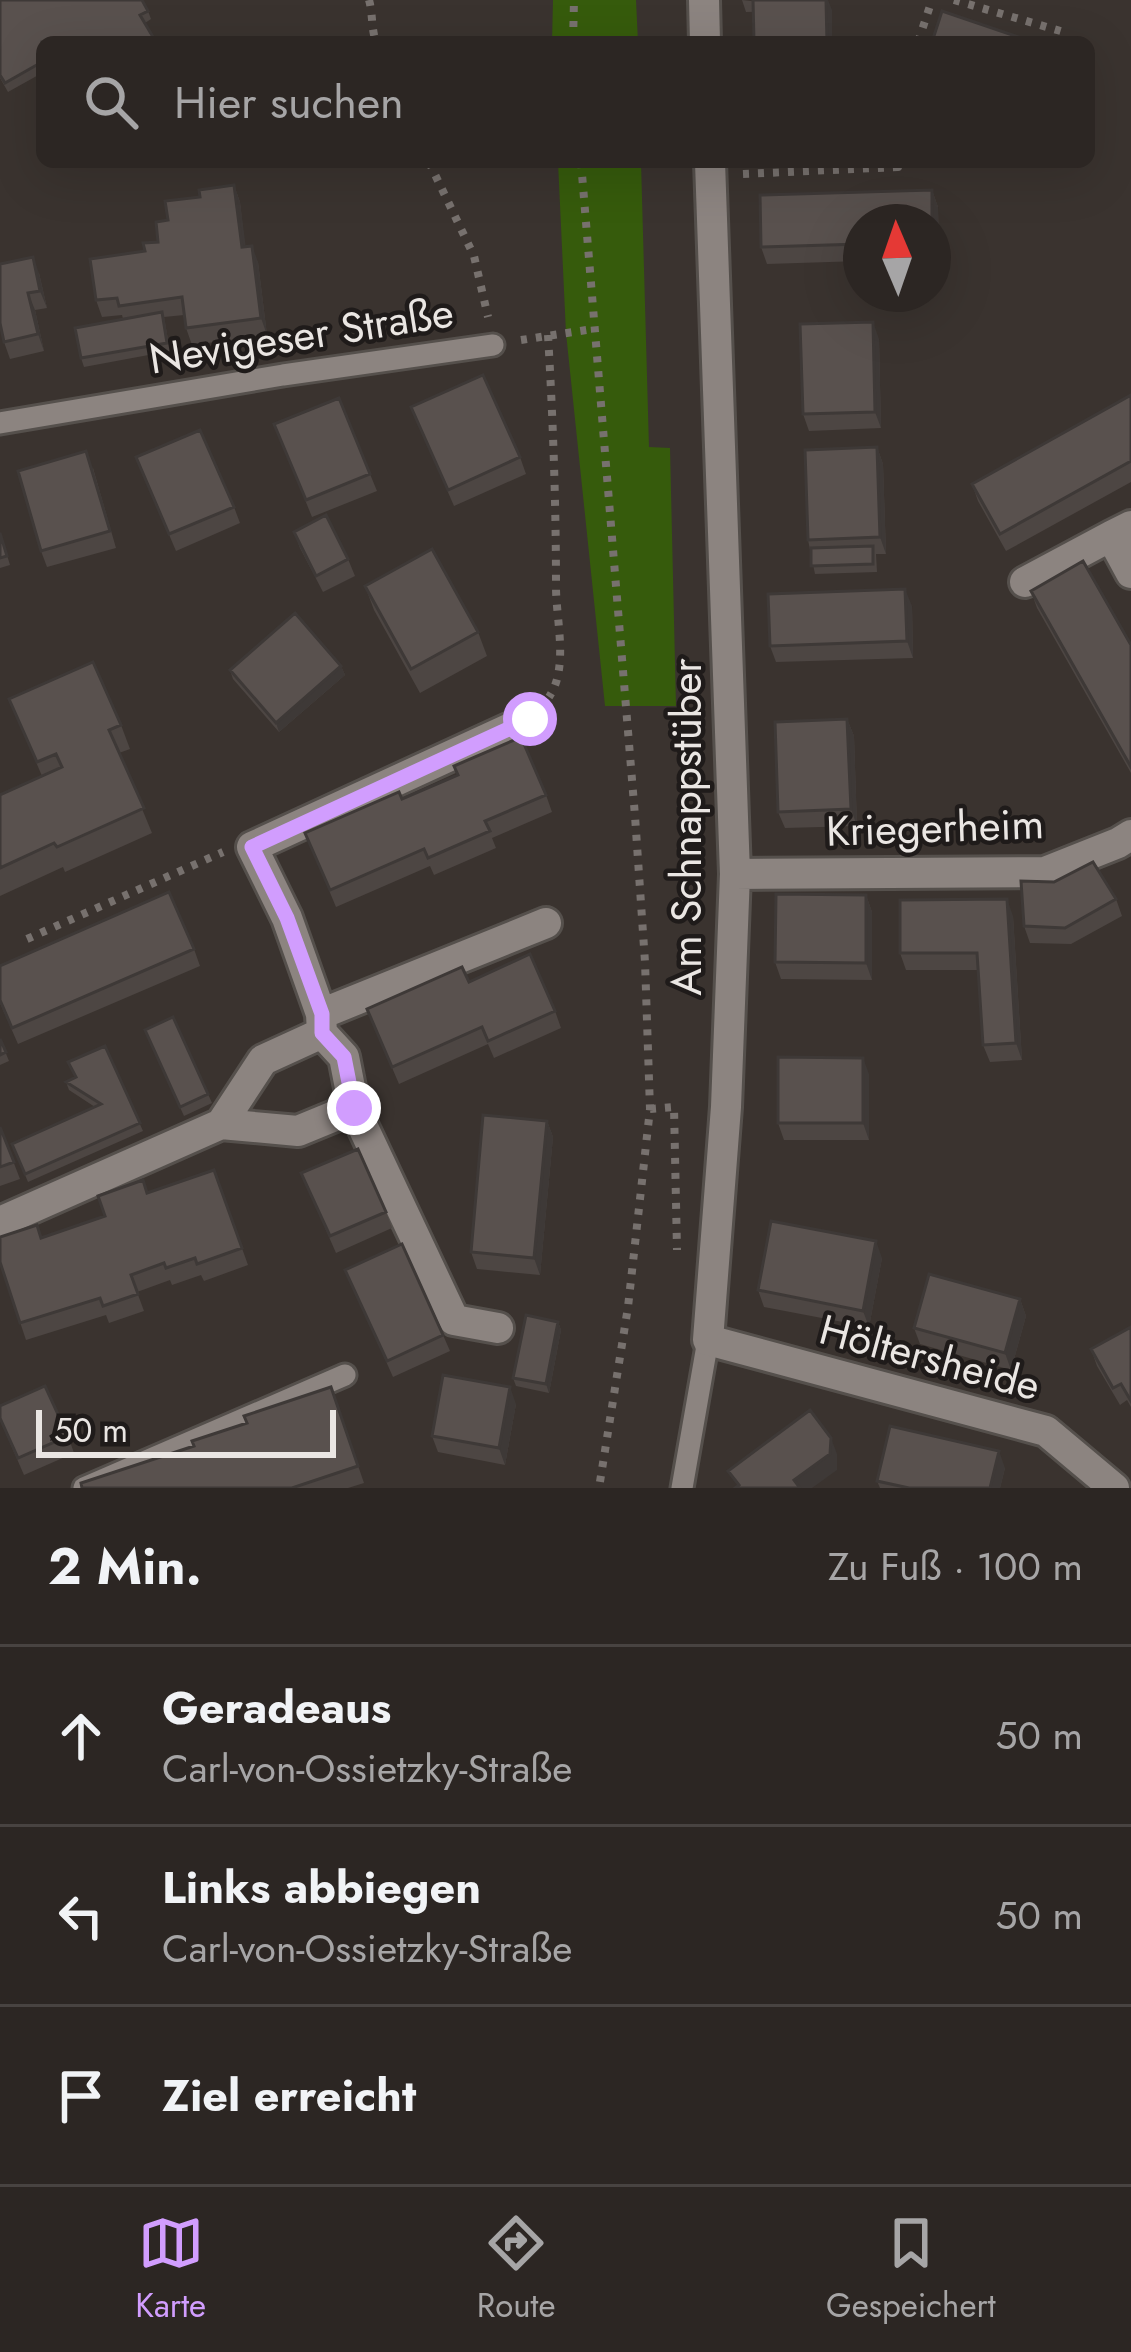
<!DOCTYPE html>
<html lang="de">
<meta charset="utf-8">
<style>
body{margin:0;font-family:Jost,sans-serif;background:#342e2b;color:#f1f3f6}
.compass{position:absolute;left:843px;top:204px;width:108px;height:108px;border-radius:50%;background:#2c2623;box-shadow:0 12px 48px #0002;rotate:358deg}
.scale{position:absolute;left:36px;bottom:30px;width:300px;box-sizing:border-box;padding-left:12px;border:6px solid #eae6e3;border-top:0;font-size:33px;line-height:42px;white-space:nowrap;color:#eae6e3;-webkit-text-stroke:9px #1f1b1a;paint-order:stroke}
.stop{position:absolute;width:36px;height:36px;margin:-27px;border:9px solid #d19dfe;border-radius:50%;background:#fff}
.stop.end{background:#d19dfe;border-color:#fff;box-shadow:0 3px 12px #0008}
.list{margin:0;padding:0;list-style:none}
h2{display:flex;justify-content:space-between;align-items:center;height:156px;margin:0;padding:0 48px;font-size:51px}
h2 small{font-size:39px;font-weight:400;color:#a6a5a6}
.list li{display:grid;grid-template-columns:78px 1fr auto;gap:36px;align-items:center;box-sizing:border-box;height:180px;padding:0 48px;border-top:3px solid #484341}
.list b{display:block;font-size:45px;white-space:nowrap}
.list p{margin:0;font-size:39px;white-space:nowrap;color:#a6a5a6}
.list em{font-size:39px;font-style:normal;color:#a6a5a6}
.icon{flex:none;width:66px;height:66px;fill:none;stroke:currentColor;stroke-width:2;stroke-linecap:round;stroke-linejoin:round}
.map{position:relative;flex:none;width:1131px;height:1488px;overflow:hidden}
.search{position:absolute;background:#2c2623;box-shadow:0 12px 48px #0002;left:36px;right:36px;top:36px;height:132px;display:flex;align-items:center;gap:30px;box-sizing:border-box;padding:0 42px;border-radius:18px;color:#a6a5a6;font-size:45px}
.sheet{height:696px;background:#2c2623}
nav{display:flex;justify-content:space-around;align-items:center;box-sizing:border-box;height:168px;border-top:3px solid #484341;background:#2c2623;font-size:33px;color:#a6a5a6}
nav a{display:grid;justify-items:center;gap:6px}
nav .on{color:#d19dfe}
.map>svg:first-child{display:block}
</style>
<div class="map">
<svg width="1131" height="1488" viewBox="0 0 1131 1488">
<rect width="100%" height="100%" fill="#3a332f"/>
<path fill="#365b0c" d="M 553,0 L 636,0 L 638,42 L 552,42 Z
M 558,162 L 641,162 L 649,447 L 670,448 L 676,706 L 605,706 L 566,333 Z"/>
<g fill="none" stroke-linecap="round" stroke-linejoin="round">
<g stroke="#55504c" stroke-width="27">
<path id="service" d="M 0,423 L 283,375 L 493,345
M 84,1488 L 345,1375
M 682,1488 L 708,1340"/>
</g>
<g stroke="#55504c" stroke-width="36">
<path id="minor" d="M 704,0 L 705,42
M 710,162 L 735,874 L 726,1107 L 708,1340 L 1046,1431 L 1114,1488
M 1131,526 L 1111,536 L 1131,573
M 1025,582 L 1111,536
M 735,874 L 1045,872 L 1118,843 L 1131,835
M 321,1014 L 546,923
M 322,1033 L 321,1014 L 287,918 L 252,847 L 530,719
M 354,1108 L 454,1320 L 498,1328
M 0,1222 L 221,1124 L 298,1131 L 354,1108 L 344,1057 L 322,1033 L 263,1060 L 221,1124"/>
</g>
<path stroke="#77716e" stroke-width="8" stroke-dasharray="6 9" stroke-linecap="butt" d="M 369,0 C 373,14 371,28 376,42
M 954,0 L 1064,32
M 573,42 L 574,0
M 918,42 L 932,0
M 429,162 L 474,256 L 488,317
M 581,162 L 635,816 L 645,962 L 650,1109 L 628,1307 L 599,1488
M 743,174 L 898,167 L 898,162
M 548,335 C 553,419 556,503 556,587 C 556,620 569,668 549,697
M 521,340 L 593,329
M 27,939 L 223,852
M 650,1109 L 674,1107 L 677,1250"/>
<use href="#service" stroke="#8c8480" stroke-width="21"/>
<use href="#minor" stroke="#8c8480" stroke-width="30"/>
</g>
<path fill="#4d4643" d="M 0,0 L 148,11 L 151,19 L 145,23 L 42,42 L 42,73 L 8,92 L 0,78 Z
M 742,0 L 832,10 L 746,12 Z
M 234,185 L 240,202 L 245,247 L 258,262 L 267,335 L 192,345 L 186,328 L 184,315 L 164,317 L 170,351 L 84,367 L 81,358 L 123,319 L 122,315 L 102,317 L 96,300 L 145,251 L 158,242 L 168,220 L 200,197 Z
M 932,190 L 938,207 L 939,259 L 933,259 L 933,222 L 861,222 L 861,261 L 767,264 L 761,247 Z
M 39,273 L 47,308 L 35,310 L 44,351 L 10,359 L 4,342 Z
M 879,339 L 881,428 L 809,431 L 803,414 Z
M 1131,395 L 1131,482 L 1006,551 L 978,501 L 972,484 Z
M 411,407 L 520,457 L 526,474 L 454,506 Z
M 281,441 L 370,474 L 377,491 L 312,517 Z
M 877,447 L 883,464 L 886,554 L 876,554 L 877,572 L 815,574 L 808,540 Z
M 136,457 L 234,507 L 240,523 L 176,551 Z
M 93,468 L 116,548 L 47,567 L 41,551 Z
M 0,532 L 10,565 L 0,568 Z
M 294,532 L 348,559 L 355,576 L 323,592 L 300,548 Z
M 365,586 L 478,632 L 487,656 L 420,693 L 374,610 Z
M 1031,591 L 1131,645 L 1131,773 L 1037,608 Z
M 912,606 L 913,658 L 776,662 L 770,646 Z
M 341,666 L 345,675 L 279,732 L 233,679 L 230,670 Z
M 9,699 L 121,725 L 130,749 L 119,753 L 152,833 L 65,872 L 63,867 L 0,896 L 0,795 L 42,776 Z
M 847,719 L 854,736 L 857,826 L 785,828 L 778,812 Z
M 546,795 L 552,812 L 492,838 L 496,848 L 434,875 L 430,866 L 336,907 L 305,833 L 402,799 Z
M 866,895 L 872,912 L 872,980 L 781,979 L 775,962 Z
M 1116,899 L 1122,916 L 1071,944 L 1030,943 L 1024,926 Z
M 1013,916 L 1022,1060 L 990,1062 L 983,1045 L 978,970 L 906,970 L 900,953 Z
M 194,949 L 200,966 L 18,1044 L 0,1003 L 0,966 Z
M 469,982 L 555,1011 L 561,1028 L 494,1058 L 488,1044 L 399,1084 L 367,1009 Z
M 148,1038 L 208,1094 L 212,1103 L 184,1116 Z
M 0,1039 L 9,1061 L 0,1065 Z
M 105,1046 L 143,1131 L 28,1182 L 12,1144 L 95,1107 L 69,1090 L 66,1082 L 75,1078 Z
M 869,1074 L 869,1140 L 784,1140 L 778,1123 Z
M 547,1121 L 553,1137 L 540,1275 L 477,1269 L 471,1252 Z
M 0,1127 L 20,1179 L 0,1186 Z
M 214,1170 L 248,1265 L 204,1281 L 201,1275 L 172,1285 L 170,1280 L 137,1292 L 144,1311 L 109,1323 L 106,1315 L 26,1340 L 0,1262 L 42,1238 L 105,1216 L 147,1193 Z
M 301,1173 L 386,1212 L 392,1228 L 336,1253 Z
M 882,1258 L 869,1327 L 764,1307 L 758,1290 Z
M 345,1270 L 443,1335 L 450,1351 L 393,1377 Z
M 1020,1299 L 1026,1316 L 1011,1370 L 920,1344 L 914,1328 Z
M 558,1322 L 561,1330 L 549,1393 L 516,1386 L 513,1378 Z
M 1131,1327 L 1131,1407 L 1127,1400 L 1120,1405 L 1097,1366 L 1091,1349 Z
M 331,1387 L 364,1483 L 348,1488 L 82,1488 L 194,1446 Z
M 516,1404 L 505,1465 L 438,1452 L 432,1436 Z
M 0,1420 L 68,1436 L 74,1453 L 24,1475 Z
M 1005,1468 L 1000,1488 L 880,1488 L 877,1481 Z"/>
<path fill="#3e3937" d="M 826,0 L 828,0 L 832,10 L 832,42 L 827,42 Z
M 234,185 L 240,202 L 248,264 L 242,247 Z
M 932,190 L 938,207 L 939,259 L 933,242 Z
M 252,246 L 258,262 L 267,335 L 261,318 Z
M 33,257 L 39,273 L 47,308 L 40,291 Z
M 28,293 L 35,310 L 44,351 L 38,334 Z
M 873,322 L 879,339 L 881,428 L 875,412 Z
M 877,447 L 883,464 L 886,554 L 880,537 Z
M 905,589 L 912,606 L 913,658 L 907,641 Z
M 341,666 L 345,675 L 279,732 L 276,723 Z
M 847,719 L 854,736 L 857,826 L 851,809 Z
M 866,895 L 872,912 L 872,980 L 866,963 Z
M 1007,899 L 1013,916 L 1022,1060 L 1016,1043 Z
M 863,1058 L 869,1074 L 869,1140 L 863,1123 Z
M 547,1121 L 553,1137 L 540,1275 L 534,1258 Z
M 876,1241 L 882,1258 L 869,1327 L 863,1311 Z
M 1020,1299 L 1026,1316 L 1011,1370 L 1005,1353 Z
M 558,1322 L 561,1330 L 549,1393 L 546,1384 Z
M 510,1387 L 516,1404 L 505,1465 L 499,1448 Z
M 831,1438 L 837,1454 L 837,1470 L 812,1488 L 797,1488 L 794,1480 Z
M 999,1451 L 1005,1468 L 1000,1488 L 990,1488 Z"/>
<path fill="#59514e" stroke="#3e3937" stroke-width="3" d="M 0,0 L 142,0 L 148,11 L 140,15 L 156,42 L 42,42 L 42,62 L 5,83 L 0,75 Z
M 753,0 L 826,0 L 827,42 L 754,42 Z
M 942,11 L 1033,42 L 932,42 Z
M 234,185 L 242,247 L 252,246 L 261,318 L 186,328 L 182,297 L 119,306 L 117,298 L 96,300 L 90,259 L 145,251 L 143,243 L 158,242 L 156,222 L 168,220 L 165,201 L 200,197 L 199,190 Z
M 932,190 L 932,222 L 861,222 L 861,244 L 761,247 L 760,195 Z
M 33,257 L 40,291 L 28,293 L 38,334 L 4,342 L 0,323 L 0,264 Z
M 162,312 L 167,343 L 81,358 L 75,328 Z
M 873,322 L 875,412 L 803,414 L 800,324 Z
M 483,375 L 520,457 L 448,490 L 411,407 Z
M 1131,395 L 1131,461 L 1000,534 L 972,484 Z
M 339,398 L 370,474 L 306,500 L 274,424 Z
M 200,430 L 234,507 L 169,534 L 136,457 Z
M 877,447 L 880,537 L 808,540 L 805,450 Z
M 86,451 L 110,531 L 41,551 L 18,471 Z
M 326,515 L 348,559 L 316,576 L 294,532 Z
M 0,533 L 7,556 L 0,558 Z
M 873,546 L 873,564 L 811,566 L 811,548 Z
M 432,549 L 478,632 L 411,669 L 365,586 Z
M 1083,561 L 1131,645 L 1131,767 L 1031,591 Z
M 905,589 L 907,641 L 770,646 L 768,594 Z
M 295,613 L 341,666 L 276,723 L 230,670 Z
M 93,662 L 121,725 L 109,730 L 144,808 L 57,847 L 54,843 L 0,868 L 0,795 L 62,767 L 56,754 L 37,762 L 9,699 Z
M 847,719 L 851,809 L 778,812 L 775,722 Z
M 521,737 L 546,795 L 485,821 L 490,831 L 428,858 L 424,849 L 330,890 L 305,833 L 399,792 L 402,799 L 458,775 L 454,766 Z
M 1093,862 L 1116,899 L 1065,928 L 1024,926 L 1021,881 L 1054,882 Z
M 169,892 L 194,949 L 12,1028 L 0,1000 L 0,966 Z
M 776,894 L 866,895 L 866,963 L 775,962 Z
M 1007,899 L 1016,1043 L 983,1045 L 977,953 L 900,953 L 900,900 Z
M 530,954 L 555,1011 L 488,1041 L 482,1027 L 392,1067 L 367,1009 L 462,967 L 469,982 Z
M 173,1017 L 208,1094 L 180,1107 L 145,1030 Z
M 0,1039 L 6,1052 L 0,1055 Z
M 105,1046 L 140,1123 L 25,1174 L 12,1144 L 101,1104 L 66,1082 L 76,1077 L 68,1062 Z
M 778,1057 L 863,1058 L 863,1123 L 778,1123 Z
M 483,1115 L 547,1121 L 534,1258 L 471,1252 Z
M 0,1127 L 14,1162 L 0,1167 Z
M 358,1149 L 386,1212 L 330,1236 L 301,1173 Z
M 214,1170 L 242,1248 L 197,1264 L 195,1258 L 166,1268 L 164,1263 L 131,1275 L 138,1294 L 103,1306 L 100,1298 L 20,1323 L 0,1262 L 0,1237 L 37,1225 L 41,1238 L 105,1216 L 98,1196 L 143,1180 L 147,1193 Z
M 771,1221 L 876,1241 L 863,1311 L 758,1290 Z
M 402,1244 L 443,1335 L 387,1361 L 345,1270 Z
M 929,1274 L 1020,1299 L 1005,1353 L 914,1328 Z
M 526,1315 L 558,1322 L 546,1384 L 513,1378 Z
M 1131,1327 L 1131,1401 L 1121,1384 L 1113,1388 L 1091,1349 Z
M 443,1375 L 510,1387 L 499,1448 L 432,1436 Z
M 45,1386 L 68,1436 L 18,1458 L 0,1418 L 0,1406 Z
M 331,1387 L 358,1466 L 292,1488 L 82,1488 L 81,1483 L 194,1446 L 192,1441 L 247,1423 L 244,1416 Z
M 810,1410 L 831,1438 L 830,1454 L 794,1480 L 800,1488 L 735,1488 L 739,1485 L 728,1471 Z
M 890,1426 L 999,1451 L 990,1488 L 909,1488 L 877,1481 Z"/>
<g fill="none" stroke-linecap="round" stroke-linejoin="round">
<path stroke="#d19dfe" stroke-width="15" d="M 354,1108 L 344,1057 L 322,1033 L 322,1014 L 287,918 L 252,847 L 530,719"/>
</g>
<g text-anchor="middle" stroke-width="9" stroke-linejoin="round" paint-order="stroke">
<g font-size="42" fill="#eae6e3" stroke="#1f1b1a">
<text transform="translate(301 335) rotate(-9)" y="15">Nevigeser Straße</text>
<text transform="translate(686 827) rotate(-90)" y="15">Am Schnappstüber</text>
<text transform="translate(935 827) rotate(-2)" y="15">Kriegerheim</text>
<text transform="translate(930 1357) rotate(15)" y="15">Höltersheide</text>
</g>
</g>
</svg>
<svg class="compass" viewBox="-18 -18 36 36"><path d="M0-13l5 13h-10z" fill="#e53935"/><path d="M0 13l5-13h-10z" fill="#a6a5a6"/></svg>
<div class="scale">50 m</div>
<div class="stop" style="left:530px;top:719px"></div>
<div class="stop end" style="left:354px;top:1108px"></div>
<div class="search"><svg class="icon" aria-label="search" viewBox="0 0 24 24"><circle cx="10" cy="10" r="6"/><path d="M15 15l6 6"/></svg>Hier suchen</div>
</div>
<section class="sheet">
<h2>2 Min.<small>Zu Fuß · 100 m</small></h2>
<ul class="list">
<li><svg class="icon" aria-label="ahead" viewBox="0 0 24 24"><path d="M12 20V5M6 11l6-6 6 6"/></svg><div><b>Geradeaus</b><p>Carl-von-Ossietzky-Straße</p></div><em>50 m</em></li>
<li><svg class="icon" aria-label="left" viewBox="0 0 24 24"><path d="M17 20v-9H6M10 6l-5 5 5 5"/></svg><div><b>Links abbiegen</b><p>Carl-von-Ossietzky-Straße</p></div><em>50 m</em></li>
<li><svg class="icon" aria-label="arrive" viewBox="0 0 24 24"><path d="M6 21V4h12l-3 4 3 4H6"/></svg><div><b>Ziel erreicht</b></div></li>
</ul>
</section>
<nav>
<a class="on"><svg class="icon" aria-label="map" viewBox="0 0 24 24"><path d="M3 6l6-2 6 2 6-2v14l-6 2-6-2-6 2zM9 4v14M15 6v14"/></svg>Karte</a>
<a><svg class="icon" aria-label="directions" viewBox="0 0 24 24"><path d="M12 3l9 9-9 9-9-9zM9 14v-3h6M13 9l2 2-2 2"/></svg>Route</a>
<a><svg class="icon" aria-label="saved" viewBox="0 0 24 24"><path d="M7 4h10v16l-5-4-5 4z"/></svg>Gespeichert</a>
</nav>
